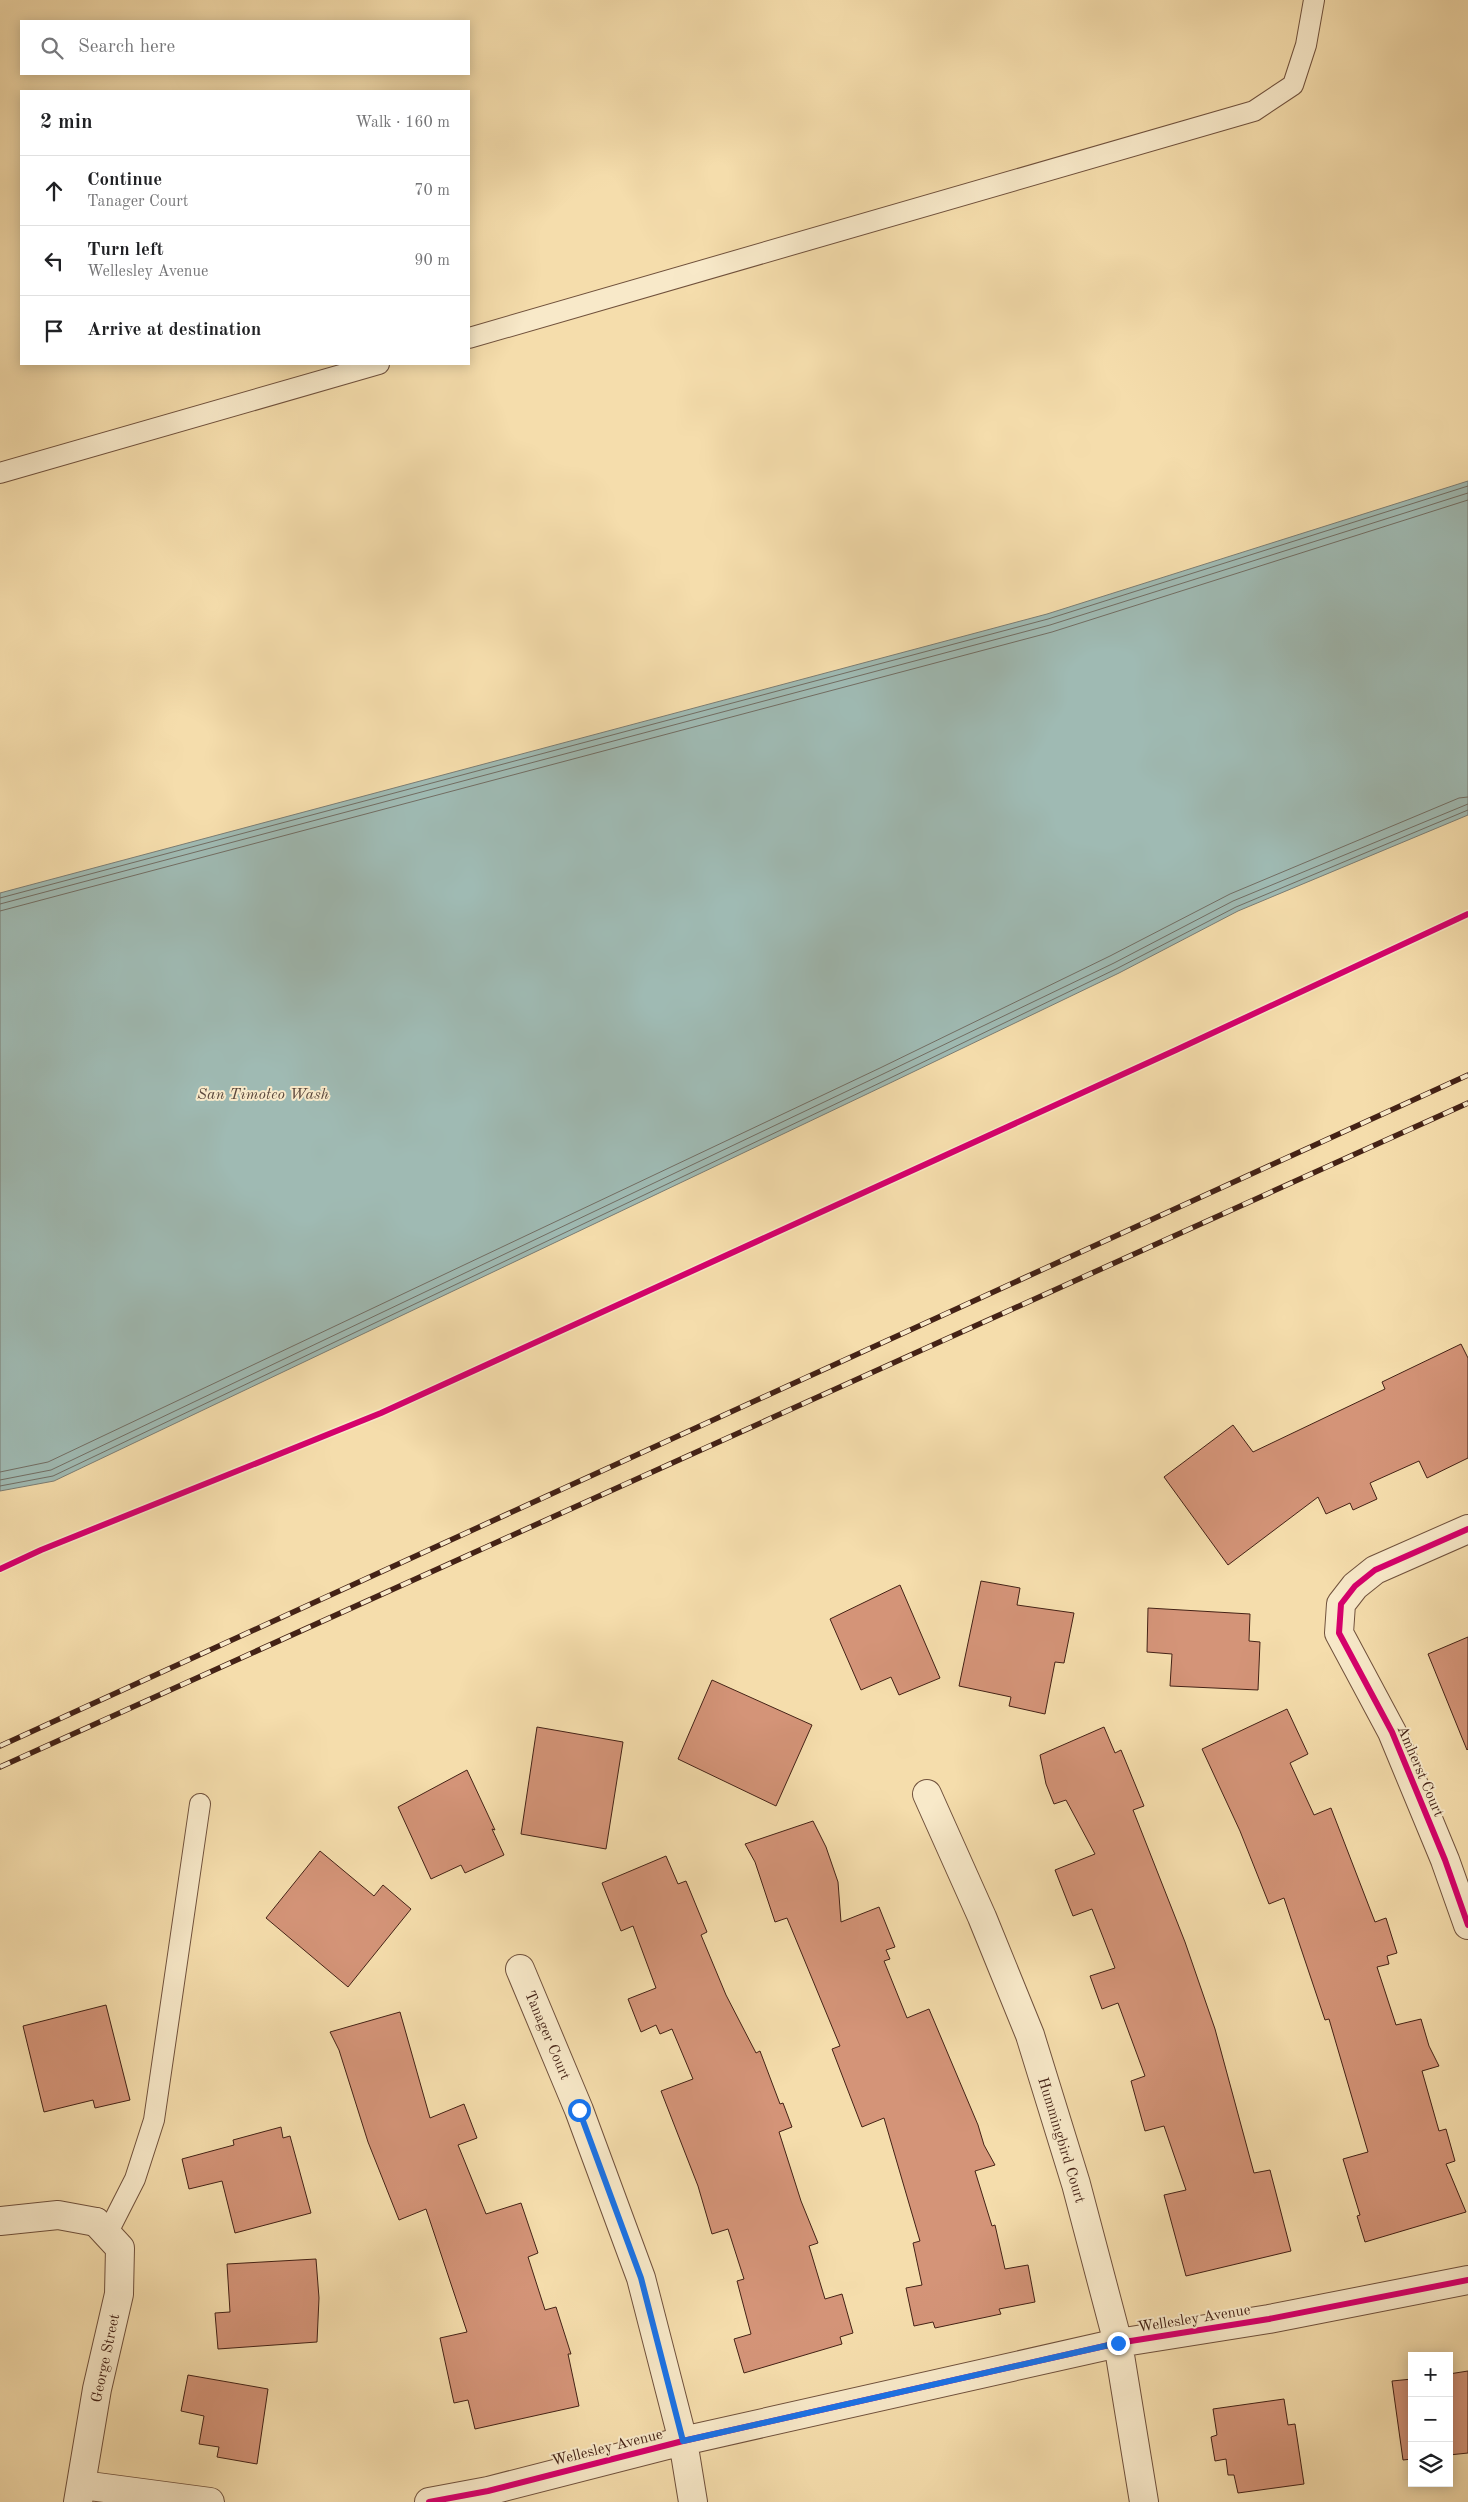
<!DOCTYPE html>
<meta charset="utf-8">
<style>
body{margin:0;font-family:"Old Standard TT",serif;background:#f2f2f2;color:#202124}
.controls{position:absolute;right:15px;bottom:15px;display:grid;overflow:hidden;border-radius:0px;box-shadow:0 2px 12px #0003}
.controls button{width:45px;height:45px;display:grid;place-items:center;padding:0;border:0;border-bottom:1px solid #e0e0e0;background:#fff;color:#202124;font:25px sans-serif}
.stop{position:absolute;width:15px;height:15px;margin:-11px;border:4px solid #1a73e8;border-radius:50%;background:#fff}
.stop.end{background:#1a73e8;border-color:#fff;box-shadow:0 1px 5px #0008}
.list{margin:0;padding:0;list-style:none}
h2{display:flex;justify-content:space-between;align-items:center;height:65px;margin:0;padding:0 20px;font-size:21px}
h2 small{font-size:16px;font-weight:400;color:#757577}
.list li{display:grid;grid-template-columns:32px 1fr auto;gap:15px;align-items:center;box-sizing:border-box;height:70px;padding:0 20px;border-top:1px solid #e0e0e0}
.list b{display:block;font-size:19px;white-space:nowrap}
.list p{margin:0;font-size:16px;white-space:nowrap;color:#757577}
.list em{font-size:16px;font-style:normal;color:#757577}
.icon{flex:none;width:28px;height:28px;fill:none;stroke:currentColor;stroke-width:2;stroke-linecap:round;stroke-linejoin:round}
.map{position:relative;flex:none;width:1468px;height:2502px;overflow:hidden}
.search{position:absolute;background:#fff;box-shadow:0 2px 12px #0003;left:20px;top:20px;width:450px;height:55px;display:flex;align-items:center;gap:12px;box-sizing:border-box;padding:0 18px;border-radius:0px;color:#757577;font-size:19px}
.panel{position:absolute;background:#fff;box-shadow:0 2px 12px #0003;left:20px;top:90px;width:450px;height:275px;border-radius:0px}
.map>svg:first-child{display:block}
</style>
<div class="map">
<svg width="1468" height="2502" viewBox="0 0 1468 2502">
<rect width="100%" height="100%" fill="#f5ddac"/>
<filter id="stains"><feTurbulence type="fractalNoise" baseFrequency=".004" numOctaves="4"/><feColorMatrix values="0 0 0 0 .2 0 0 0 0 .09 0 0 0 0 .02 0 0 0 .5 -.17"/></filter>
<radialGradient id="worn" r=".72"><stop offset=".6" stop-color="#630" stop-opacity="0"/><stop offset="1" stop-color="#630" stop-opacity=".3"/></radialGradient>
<path fill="#9fbab3" stroke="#7b7d74" d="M 1468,481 L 1468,815 L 1238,911 L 1119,973 L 888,1084 L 54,1481 L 0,1491 L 0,893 L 1047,614 Z"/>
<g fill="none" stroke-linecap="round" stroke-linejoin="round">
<path stroke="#726e64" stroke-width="1" d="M 0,898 L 1048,619 L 1468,486
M 0,904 L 1050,625 L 1468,493
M 0,911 L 1052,632 L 1468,500
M 0,1472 L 48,1462 L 880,1068 L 1110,956 L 1230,894 L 1459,798 L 1468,797
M 0,1480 L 51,1470 L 883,1074 L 1114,963 L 1233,901 L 1468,804
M 0,1486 L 53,1476 L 886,1080 L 1116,969 L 1236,907 L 1468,810"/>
</g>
<path fill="#d49478" stroke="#442216" d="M 1461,1344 L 1468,1358 L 1468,1458 L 1427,1478 L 1419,1461 L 1370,1483 L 1377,1499 L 1353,1510 L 1350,1503 L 1326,1514 L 1318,1497 L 1228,1565 L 1164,1477 L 1233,1425 L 1253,1452 L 1385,1389 L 1382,1382 Z
M 981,1581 L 1020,1588 L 1017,1605 L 1074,1613 L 1064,1663 L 1055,1662 L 1045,1714 L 1009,1706 L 1011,1697 L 959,1686 Z
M 900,1585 L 940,1678 L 899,1695 L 891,1677 L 861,1690 L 830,1619 Z
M 1148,1608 L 1250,1614 L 1249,1641 L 1260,1642 L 1258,1690 L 1170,1686 L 1172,1654 L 1147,1652 Z
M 1468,1637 L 1468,1749 L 1467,1750 L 1428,1654 Z
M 712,1680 L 812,1725 L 776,1806 L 678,1759 Z
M 1287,1709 L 1308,1754 L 1290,1763 L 1314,1815 L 1331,1808 L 1375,1922 L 1386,1918 L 1397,1953 L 1387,1956 L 1389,1964 L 1377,1967 L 1396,2025 L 1421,2019 L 1429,2046 L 1439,2066 L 1422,2071 L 1439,2131 L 1446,2129 L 1455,2161 L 1446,2164 L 1466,2212 L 1365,2242 L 1357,2216 L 1360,2215 L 1343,2159 L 1368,2152 L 1329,2019 L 1325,2020 L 1284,1898 L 1269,1904 L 1240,1831 L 1202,1749 Z
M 537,1727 L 623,1742 L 606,1849 L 521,1834 Z
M 1104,1727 L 1115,1753 L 1121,1750 L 1144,1806 L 1133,1810 L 1185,1942 L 1215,2029 L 1254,2173 L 1270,2170 L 1291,2251 L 1186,2276 L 1164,2195 L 1186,2190 L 1164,2126 L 1145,2131 L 1131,2081 L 1145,2076 L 1118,2003 L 1102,2009 L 1090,1976 L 1115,1968 L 1092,1909 L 1073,1916 L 1055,1870 L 1095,1854 L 1066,1800 L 1054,1804 L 1046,1784 L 1040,1755 Z
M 467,1770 L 495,1830 L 492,1829 L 504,1855 L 465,1873 L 461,1865 L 431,1879 L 398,1807 Z
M 813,1821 L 826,1847 L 838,1882 L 841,1922 L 879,1907 L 895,1947 L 886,1950 L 890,1959 L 884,1961 L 907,2018 L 929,2009 L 978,2125 L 984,2145 L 995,2165 L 975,2171 L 992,2226 L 995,2225 L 1005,2269 L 1028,2265 L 1035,2302 L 999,2309 L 1001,2314 L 935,2328 L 933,2322 L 914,2326 L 906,2288 L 922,2285 L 913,2243 L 920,2241 L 884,2118 L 862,2127 L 832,2049 L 840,2046 L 787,1918 L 775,1922 L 755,1862 L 745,1844 Z
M 320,1851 L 374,1896 L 383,1885 L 411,1909 L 348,1987 L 266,1918 Z
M 666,1856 L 678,1884 L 686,1881 L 707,1932 L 701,1935 L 726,1995 L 756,2053 L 760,2051 L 780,2104 L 783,2103 L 792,2127 L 779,2132 L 801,2201 L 818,2243 L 809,2246 L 825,2299 L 842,2294 L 853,2333 L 840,2337 L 842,2344 L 744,2373 L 734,2339 L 751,2334 L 737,2281 L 744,2279 L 728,2229 L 712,2234 L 698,2186 L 661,2091 L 693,2079 L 672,2029 L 660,2034 L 656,2025 L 641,2032 L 628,1999 L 656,1988 L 633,1926 L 621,1931 L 602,1883 Z
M 106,2005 L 130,2100 L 95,2108 L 93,2100 L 44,2112 L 23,2026 Z
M 400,2012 L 430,2118 L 464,2104 L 477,2138 L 458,2145 L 486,2214 L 521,2203 L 538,2253 L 528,2257 L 545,2310 L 556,2307 L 571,2354 L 568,2354 L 579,2406 L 475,2429 L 468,2400 L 454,2403 L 440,2338 L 467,2332 L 426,2209 L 399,2220 L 368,2142 L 339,2050 L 330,2032 Z
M 281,2127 L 283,2138 L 290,2136 L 311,2213 L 235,2233 L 222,2181 L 189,2189 L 182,2159 L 234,2145 L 233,2140 Z
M 316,2259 L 319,2298 L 317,2342 L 218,2349 L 215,2313 L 230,2312 L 227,2264 Z
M 1468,2371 L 1468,2453 L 1449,2455 L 1449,2374 Z
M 188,2375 L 268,2389 L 257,2464 L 217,2457 L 219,2447 L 199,2444 L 204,2416 L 181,2411 Z
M 1412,2379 L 1412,2459 L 1403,2460 L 1392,2381 Z
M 1284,2399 L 1288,2425 L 1295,2424 L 1304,2484 L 1238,2493 L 1234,2475 L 1228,2475 L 1226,2459 L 1215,2461 L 1211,2437 L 1217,2435 L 1213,2409 Z"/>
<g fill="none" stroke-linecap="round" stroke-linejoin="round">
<g stroke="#70513c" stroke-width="22">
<path id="service" d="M 469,338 L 1254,111 L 1293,85 L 1306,45 L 1314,0
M 0,473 L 379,364
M 107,2234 L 135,2179 L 154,2120 L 200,1804"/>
</g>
<g stroke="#70513c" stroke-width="30">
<path id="minor" d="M 1468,1529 L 1375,1570 L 1355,1586 L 1341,1604 L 1339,1633 L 1392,1732 L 1445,1860 L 1468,1925
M 927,1794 L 982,1917 L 1030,2035 L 1076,2184 L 1118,2343 L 1144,2502
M 520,1969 L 579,2110 L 641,2278 L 683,2441 L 693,2502
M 0,2221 L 58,2215 L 96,2222
M 82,2485 L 210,2502
M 429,2502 L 488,2491 L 683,2441 L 1118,2343 L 1269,2319 L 1468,2280"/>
</g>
<g stroke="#70513c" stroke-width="30">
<path id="tertiary" d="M 78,2502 L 97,2389 L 119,2294 L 120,2248 L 96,2222"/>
</g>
<use href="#service" stroke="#f8e9c9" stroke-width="20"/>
<use href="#minor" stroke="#f8e9c9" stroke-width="28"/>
<use href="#tertiary" stroke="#f8e9c9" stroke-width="28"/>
<g stroke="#442216" stroke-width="5.5">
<path id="rail" d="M 0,1746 L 1468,1075
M 0,1767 L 1468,1103"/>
</g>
<use href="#rail" stroke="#f8e9c9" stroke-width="4" stroke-dasharray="11" stroke-linecap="butt"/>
<g stroke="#f8e9c9" stroke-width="9">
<path id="cycleway" d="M 1468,1529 L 1375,1570 L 1355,1586 L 1341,1604 L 1339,1633 L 1392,1732 L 1445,1860 L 1468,1925
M 0,1569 L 41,1550 L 381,1413 L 1176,1050 L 1468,914
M 429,2502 L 488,2491 L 683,2441 L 1118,2343 L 1269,2319 L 1468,2280"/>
</g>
<use href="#cycleway" stroke="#d6006c" stroke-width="6"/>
</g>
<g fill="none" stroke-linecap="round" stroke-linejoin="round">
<path stroke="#1a73e8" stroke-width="6" d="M 579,2110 L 641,2278 L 683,2441 L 1118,2343"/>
</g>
<g text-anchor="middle" stroke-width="4" stroke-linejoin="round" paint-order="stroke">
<g font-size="15" fill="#442216" stroke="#f8e9c9">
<text transform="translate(1421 1771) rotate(67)" y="5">Amherst Court</text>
<text transform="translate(548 2035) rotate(67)" y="5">Tanager Court</text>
<text transform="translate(1062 2140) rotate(73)" y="5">Hummingbird Court</text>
<text transform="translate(1194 2318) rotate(-9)" y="5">Wellesley Avenue</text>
<text transform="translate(105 2358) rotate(-78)" y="5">George Street</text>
<text transform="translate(607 2447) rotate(-14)" y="5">Wellesley Avenue</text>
</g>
<g font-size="16" font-style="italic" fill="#5b483d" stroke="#f8e9c9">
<text x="263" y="1099">San Timoteo Wash</text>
</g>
</g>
<rect width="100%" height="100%" filter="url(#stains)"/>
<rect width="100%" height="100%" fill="url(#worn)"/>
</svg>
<div class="controls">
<button>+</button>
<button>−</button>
<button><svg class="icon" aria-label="layers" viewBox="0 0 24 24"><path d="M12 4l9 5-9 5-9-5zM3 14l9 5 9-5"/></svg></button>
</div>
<div class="stop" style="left:579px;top:2110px"></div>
<div class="stop end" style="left:1118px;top:2343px"></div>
<div class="search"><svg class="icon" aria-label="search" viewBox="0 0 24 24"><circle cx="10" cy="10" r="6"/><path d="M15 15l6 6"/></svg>Search here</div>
<section class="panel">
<h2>2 min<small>Walk · 160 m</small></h2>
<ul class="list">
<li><svg class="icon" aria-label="ahead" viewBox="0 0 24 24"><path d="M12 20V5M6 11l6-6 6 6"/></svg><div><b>Continue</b><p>Tanager Court</p></div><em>70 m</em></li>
<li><svg class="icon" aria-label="left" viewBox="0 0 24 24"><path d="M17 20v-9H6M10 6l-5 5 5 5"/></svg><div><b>Turn left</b><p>Wellesley Avenue</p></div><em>90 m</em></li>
<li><svg class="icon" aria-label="arrive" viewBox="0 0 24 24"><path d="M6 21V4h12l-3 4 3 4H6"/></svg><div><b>Arrive at destination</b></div></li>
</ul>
</section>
</div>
